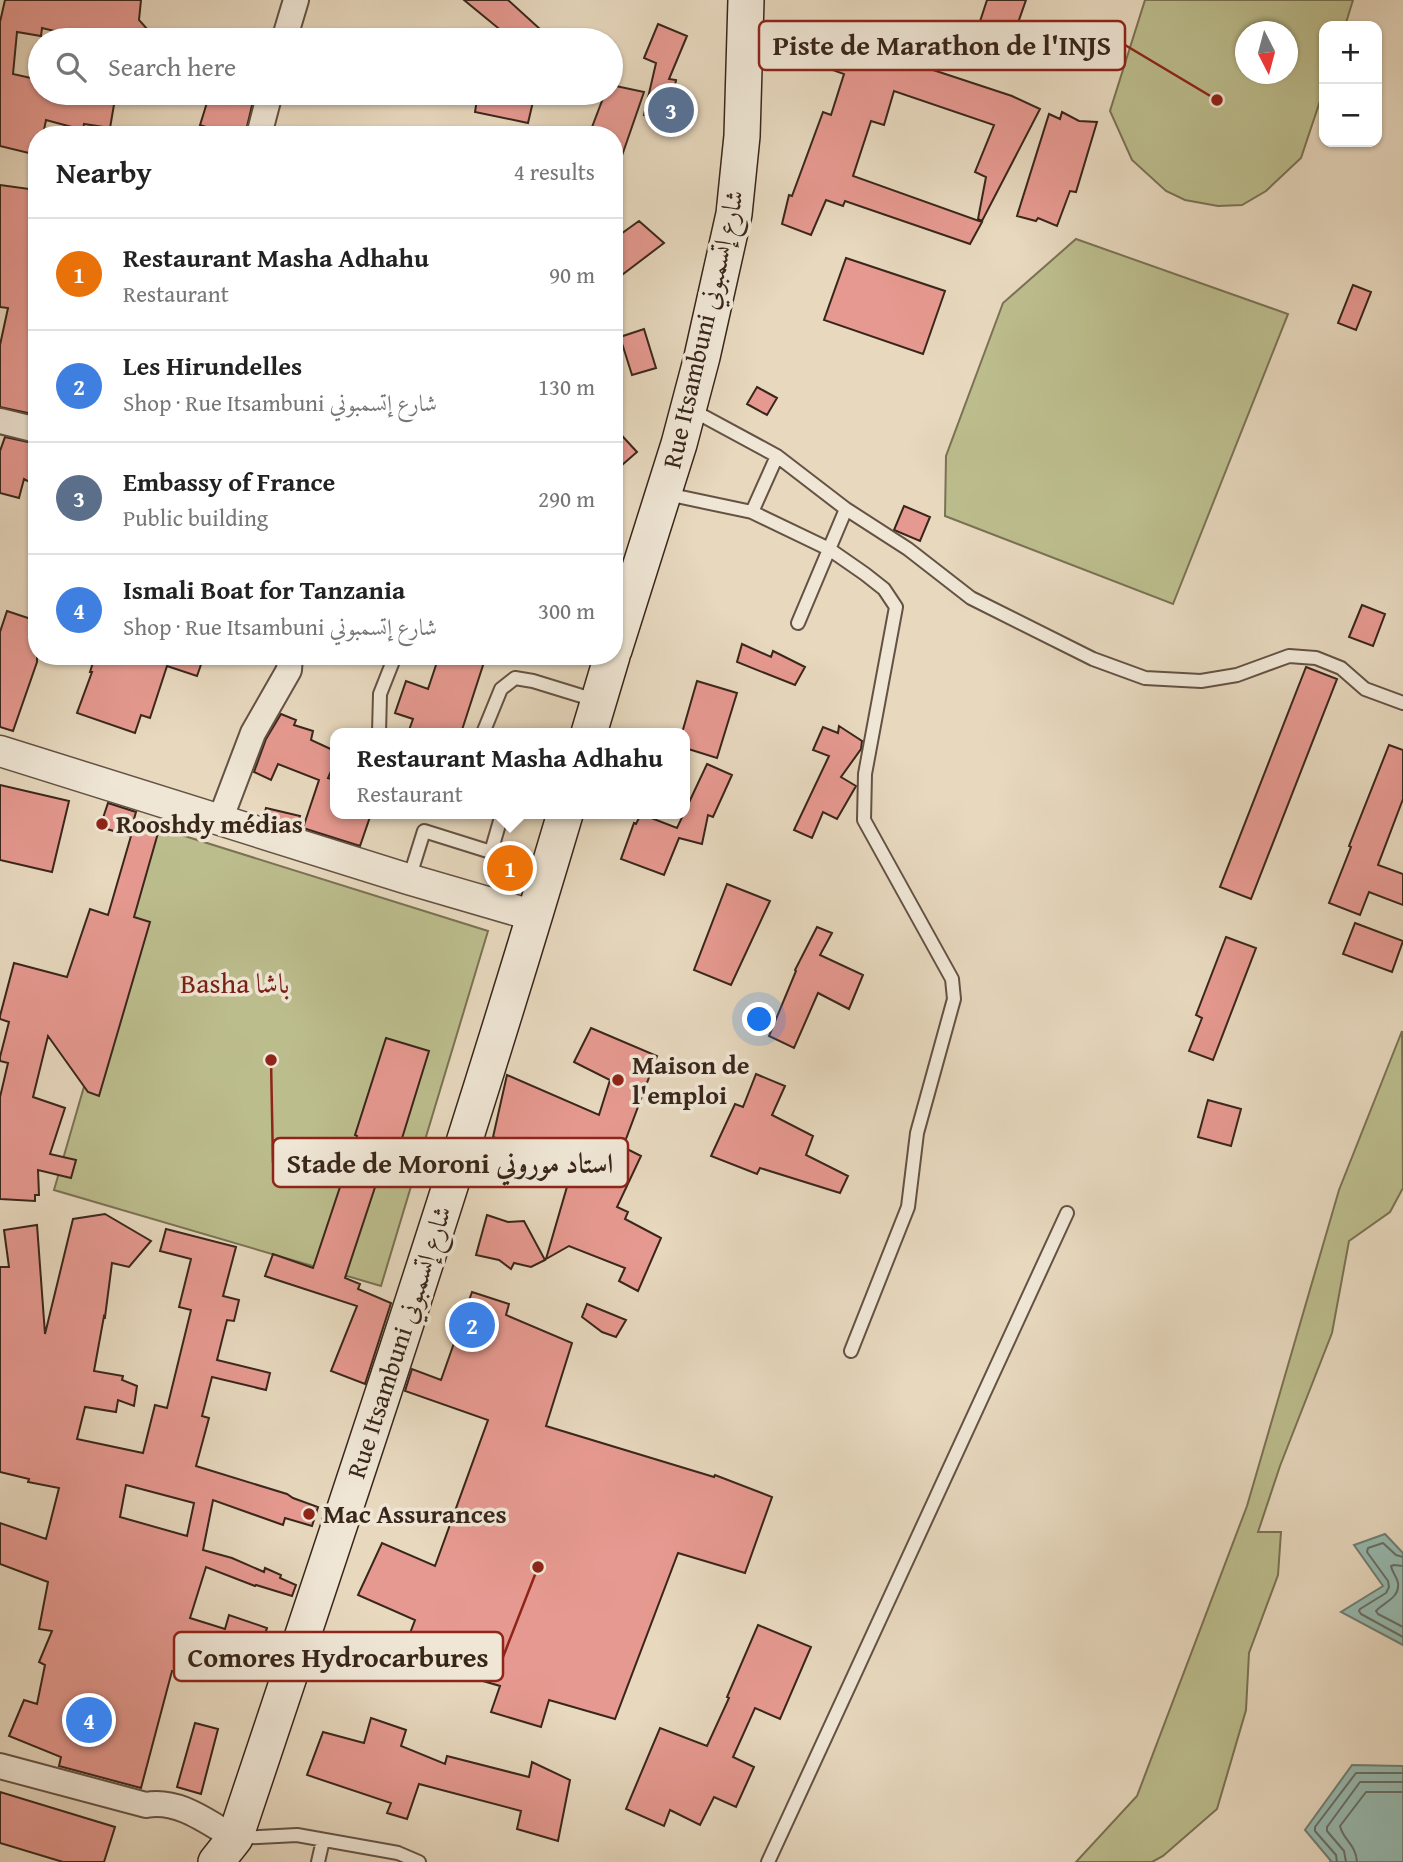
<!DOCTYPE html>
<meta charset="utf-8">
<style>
body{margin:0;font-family:"Gentium Book Plus",Amiri,serif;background:#f6f6f6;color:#222}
.controls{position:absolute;right:21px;top:21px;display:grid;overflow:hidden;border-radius:14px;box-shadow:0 2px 5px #0004}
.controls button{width:63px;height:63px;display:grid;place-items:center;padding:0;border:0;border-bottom:2px solid #e0e0e0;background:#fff;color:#222;font:35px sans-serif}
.compass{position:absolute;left:1235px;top:21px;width:63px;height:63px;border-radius:50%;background:#fff;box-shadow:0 2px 5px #0004;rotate:174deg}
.you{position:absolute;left:760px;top:1020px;width:24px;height:24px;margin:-18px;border:5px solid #fff;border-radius:50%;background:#1a73e8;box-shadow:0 0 0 10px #1a73e833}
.badge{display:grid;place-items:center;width:46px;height:46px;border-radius:50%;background:#7c3aed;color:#fff;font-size:23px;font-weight:700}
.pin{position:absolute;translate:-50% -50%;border:4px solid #fff;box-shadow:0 2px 7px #0006}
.popup{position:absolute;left:330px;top:728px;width:360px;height:91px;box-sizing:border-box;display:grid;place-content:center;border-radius:14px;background:#fff;filter:drop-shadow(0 2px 5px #0005);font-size:23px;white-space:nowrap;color:#767676}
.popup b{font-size:26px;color:#222}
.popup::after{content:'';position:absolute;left:50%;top:100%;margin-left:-14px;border:14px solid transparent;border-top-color:#fff}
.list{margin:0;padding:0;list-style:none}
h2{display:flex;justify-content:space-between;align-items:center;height:91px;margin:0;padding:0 28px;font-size:30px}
h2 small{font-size:23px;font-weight:400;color:#767676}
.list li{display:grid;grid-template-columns:46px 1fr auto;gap:21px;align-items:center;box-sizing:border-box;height:112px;padding:0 28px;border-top:2px solid #e0e0e0}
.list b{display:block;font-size:26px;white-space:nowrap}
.list p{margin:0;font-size:23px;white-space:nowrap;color:#767676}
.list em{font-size:23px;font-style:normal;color:#767676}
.icon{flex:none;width:38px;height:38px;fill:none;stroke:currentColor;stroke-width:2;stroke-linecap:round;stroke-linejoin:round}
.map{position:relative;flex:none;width:1403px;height:1862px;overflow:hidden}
.search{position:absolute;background:#fff;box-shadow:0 2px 5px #0004;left:28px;top:28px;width:595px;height:77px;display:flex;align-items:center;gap:18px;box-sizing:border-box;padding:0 24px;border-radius:38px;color:#767676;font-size:26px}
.panel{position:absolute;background:#fff;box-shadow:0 2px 5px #0004;left:28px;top:126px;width:595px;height:539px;border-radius:28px}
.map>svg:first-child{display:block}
</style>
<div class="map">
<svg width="1403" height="1862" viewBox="0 0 1403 1862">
<rect width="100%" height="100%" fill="#e7d8be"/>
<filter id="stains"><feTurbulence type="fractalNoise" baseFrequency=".00286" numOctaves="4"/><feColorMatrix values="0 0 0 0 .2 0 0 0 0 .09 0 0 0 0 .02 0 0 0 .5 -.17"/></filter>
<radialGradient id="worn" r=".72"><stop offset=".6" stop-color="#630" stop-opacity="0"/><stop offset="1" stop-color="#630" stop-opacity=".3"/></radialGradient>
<path fill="#bcbd8d" stroke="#7a7254" stroke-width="2" fill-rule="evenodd" d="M 1145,0 L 1353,0 L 1345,26 L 1324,26 L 1324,89 L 1301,158 L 1266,191 L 1242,205 L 1218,206 L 1185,200 L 1166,191 L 1132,160 L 1110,111 ZM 1246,32 L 1288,32 L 1288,74 L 1246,74 Z
M 1076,239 L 1288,314 L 1173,604 L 945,516 L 946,456 L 1003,303 Z
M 159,828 L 488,931 L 381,1286 L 54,1190 Z
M 1402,1031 L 1403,1188 L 1390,1212 L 1349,1241 L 1332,1333 L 1280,1466 L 1258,1532 L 1281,1532 L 1278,1575 L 1249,1653 L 1246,1710 L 1217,1809 L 1163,1856 L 1152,1862 L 1076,1862 L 1137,1796 L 1247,1506 L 1339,1190 Z"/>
<path fill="#97bab0" stroke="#717f74" stroke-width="2" d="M 1385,1534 L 1403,1553 L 1403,1645 L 1341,1612 L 1383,1586 L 1354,1545 Z
M 1352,1765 L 1403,1766 L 1403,1862 L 1330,1862 L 1331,1861 L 1305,1830 Z"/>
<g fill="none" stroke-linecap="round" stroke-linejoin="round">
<path stroke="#687066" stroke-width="2" d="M 1403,1557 L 1396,1555 L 1383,1543 L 1368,1548 L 1367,1552 L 1388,1581 L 1389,1587 L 1386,1593 L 1360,1609 L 1359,1611 L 1361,1614 L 1403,1637
M 1403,1566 L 1394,1565 L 1391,1566 C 1392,1572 1397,1577 1398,1583 C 1400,1598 1384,1602 1376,1611 L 1378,1614 L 1403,1627
M 1337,1862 L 1336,1855 L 1315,1831 L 1315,1827 L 1356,1773 L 1403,1773
M 1346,1862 L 1344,1851 L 1327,1831 L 1327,1827 L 1360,1782 L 1403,1782
M 1357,1862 C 1356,1844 1343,1840 1340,1826 L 1366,1792 L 1403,1792"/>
</g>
<path fill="#e69990" stroke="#39261b" stroke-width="2" fill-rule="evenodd" d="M 5,0 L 141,0 L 139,20 L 157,40 L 92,40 L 42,28 L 41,36 L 17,32 L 13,74 L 40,80 L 40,93 L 116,93 L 110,128 L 84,124 L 83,130 L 46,120 L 43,135 L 37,135 L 37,155 L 0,146 L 0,22 Z
M 464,0 L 508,0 L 552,40 L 496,40 L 503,32 Z
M 987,0 L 1026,0 L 1006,57 L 972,46 Z
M 658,24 L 687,36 L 669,79 L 676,80 L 673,97 L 663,94 L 653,118 L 644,115 L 656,63 L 644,58 Z
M 827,35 L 1012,96 L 1040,109 L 982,221 L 978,219 L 986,177 L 975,172 L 994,125 L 894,91 L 884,125 L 871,121 L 853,176 L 982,222 L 970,244 L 845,201 L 843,206 L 826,200 L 811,235 L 782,224 L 789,195 L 792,196 L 823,112 L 831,115 L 844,74 L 816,64 Z
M 611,85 L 644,92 L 617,170 L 614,169 L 614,135 L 589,135 L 605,93 L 611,93 Z
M 210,93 L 255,93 L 245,135 L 221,135 L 221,132 L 200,125 Z
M 478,93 L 535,93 L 528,123 L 475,112 Z
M 1062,112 L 1079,121 L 1097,122 L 1076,192 L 1070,191 L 1057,226 L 1038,218 L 1036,221 L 1017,216 L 1049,114 L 1060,119 Z
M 0,185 L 37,190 L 37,415 L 0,407 L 0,345 L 8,308 L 0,307 Z
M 639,221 L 664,243 L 614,281 L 614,239 Z
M 846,258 L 945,291 L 923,354 L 824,320 Z
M 1353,285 L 1371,292 L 1356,330 L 1338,323 Z
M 644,329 L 656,368 L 632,375 L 620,337 Z
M 757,387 L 777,398 L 767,415 L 747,404 Z
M 614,427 L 637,452 L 614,472 Z
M 5,437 L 37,444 L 37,486 L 24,479 L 19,498 L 0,493 L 0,451 Z
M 904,506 L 930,517 L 920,541 L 894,530 Z
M 1362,605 L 1385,614 L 1373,646 L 1349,637 Z
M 7,611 L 37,621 L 37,628 L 32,648 L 37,650 L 37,662 L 13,731 L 0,727 L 0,632 Z
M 742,644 L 771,657 L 773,651 L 805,667 L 795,685 L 737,662 Z
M 95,656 L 204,656 L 197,676 L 167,666 L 150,718 L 141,715 L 135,733 L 77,713 L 92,672 L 90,672 Z
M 439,656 L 486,656 L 461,733 L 408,733 L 413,719 L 395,713 L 406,681 L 428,689 Z
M 1306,667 L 1337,679 L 1251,899 L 1220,887 Z
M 697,681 L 737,693 L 717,758 L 685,748 L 685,733 L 682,733 Z
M 281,714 L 296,720 L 294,725 L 313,731 L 311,740 L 335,751 L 335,762 L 328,778 L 335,780 L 335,814 L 371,814 L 360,846 L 303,828 L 319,780 L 278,764 L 271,780 L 254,772 L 266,739 Z
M 839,726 L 862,741 L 861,749 L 841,777 L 856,786 L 837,819 L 823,812 L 812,838 L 794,830 L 829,756 L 813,750 L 823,727 L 838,733 Z
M 1389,745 L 1403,750 L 1403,799 L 1378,865 L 1403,874 L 1403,905 L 1369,892 L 1360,915 L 1329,903 L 1351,847 L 1349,846 Z
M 707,764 L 732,775 L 713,817 L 708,815 L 702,844 L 679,838 L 664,875 L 621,859 L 634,823 L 636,824 L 641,814 L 677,828 Z
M 0,785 L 69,801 L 52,872 L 0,860 Z
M 108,803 L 136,812 L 134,819 L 160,826 L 134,917 L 150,922 L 99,1096 L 88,1092 L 48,1036 L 33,1097 L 65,1108 L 50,1154 L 76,1160 L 71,1178 L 38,1170 L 39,1195 L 35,1195 L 35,1201 L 0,1199 L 0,1097 L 8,1063 L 0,1061 L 0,1057 L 9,1022 L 0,1019 L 0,1016 L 14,963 L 67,977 L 90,909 L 108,915 L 131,836 L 100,827 Z
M 266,808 L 300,816 L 297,826 L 264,816 Z
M 727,884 L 770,901 L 731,985 L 694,970 Z
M 1355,923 L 1403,941 L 1392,972 L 1343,954 Z
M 817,927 L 832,933 L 820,955 L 863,975 L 849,1009 L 818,993 L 794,1048 L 769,1036 L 796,971 L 795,970 Z
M 1226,937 L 1256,948 L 1213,1060 L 1189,1051 L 1202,1018 L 1196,1015 Z
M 591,1028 L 657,1056 L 623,1147 L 641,1156 L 617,1207 L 628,1212 L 625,1219 L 661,1238 L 638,1291 L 619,1281 L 625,1268 L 569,1246 L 546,1259 L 573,1166 L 493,1137 L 507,1075 L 599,1115 L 610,1080 L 574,1062 Z
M 386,1038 L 429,1051 L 399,1148 L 389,1145 L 345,1278 L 360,1284 L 358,1289 L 391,1303 L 365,1384 L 331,1371 L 357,1306 L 265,1276 L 273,1254 L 313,1268 L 357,1136 L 355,1135 Z
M 756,1074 L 785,1086 L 772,1115 L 813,1136 L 806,1155 L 848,1176 L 840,1193 L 760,1168 L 757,1174 L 711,1156 L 735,1104 L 743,1107 Z
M 1208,1100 L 1241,1109 L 1231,1146 L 1198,1137 Z
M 105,1214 L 151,1241 L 129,1267 L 112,1263 L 105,1317 L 104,1316 L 94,1371 L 123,1376 L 122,1380 L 137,1386 L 134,1406 L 118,1400 L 116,1412 L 85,1407 L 77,1439 L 143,1453 L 155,1405 L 167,1408 L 191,1310 L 179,1307 L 191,1259 L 160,1251 L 166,1229 L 236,1247 L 223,1296 L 239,1300 L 234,1321 L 227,1320 L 217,1360 L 270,1373 L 266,1390 L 212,1377 L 202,1416 L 209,1418 L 196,1466 L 287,1494 L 293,1498 L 318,1507 L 312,1526 L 285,1518 L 283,1525 L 213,1500 L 203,1550 L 232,1558 L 264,1572 L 265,1568 L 281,1575 L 280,1578 L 296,1585 L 292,1596 L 256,1585 L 255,1586 L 206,1567 L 190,1618 L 225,1629 L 229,1615 L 267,1628 L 251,1675 L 209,1661 L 201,1681 L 172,1671 L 141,1788 L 59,1766 L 61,1757 L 9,1736 L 24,1700 L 37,1704 L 45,1665 L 39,1662 L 52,1631 L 39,1629 L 48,1582 L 0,1564 L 0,1523 L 46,1539 L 59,1488 L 28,1482 L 29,1479 L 0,1472 L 0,1267 L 9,1267 L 4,1230 L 37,1225 L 45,1334 L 73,1219 ZM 126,1485 L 194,1503 L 187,1536 L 120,1517 Z
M 487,1215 L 508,1222 L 524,1221 L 545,1260 L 531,1267 L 514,1263 L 511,1269 L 499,1260 L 476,1255 Z
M 472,1292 L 509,1304 L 506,1315 L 572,1343 L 546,1426 L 714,1477 L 715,1475 L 772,1497 L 745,1573 L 678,1553 L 615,1719 L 549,1700 L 541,1727 L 491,1712 L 500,1686 L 401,1657 L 415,1620 L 358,1595 L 382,1543 L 435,1566 L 488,1420 L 405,1391 L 412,1369 L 441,1380 Z
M 587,1304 L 626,1320 L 616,1337 L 602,1332 L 582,1317 Z
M 758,1625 L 811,1647 L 780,1719 L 755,1708 L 733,1757 L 754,1767 L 736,1807 L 714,1797 L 700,1825 L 670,1810 L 664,1826 L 626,1809 L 660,1728 L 707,1746 L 729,1698 L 727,1697 Z
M 371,1718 L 406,1730 L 401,1746 L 445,1764 L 447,1756 L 529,1777 L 532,1762 L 570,1780 L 558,1841 L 517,1829 L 521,1811 L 419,1784 L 407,1819 L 387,1813 L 391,1803 L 307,1775 L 323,1732 L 364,1743 Z
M 195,1723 L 218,1729 L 201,1794 L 177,1787 Z
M 0,1792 L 115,1827 L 104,1862 L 63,1862 L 0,1843 Z"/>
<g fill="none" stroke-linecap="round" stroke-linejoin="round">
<g stroke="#645244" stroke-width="16">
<path id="service" d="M 692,410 L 777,456 L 846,509 L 908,549 L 971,598 L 1093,659 L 1145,678 L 1201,681 L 1237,675 L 1289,656 L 1316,658 L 1341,668 L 1365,689 L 1403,703
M 667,494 L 752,512 L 829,549 L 865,574 L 884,589 L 896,607 L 865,774 L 864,820 L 952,979 L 954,999 L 917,1133 L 908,1207 L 851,1351
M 752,512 L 777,456
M 798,623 L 846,509
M 379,733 L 380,694 L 395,656
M 483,733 L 501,689 L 515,678 L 533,681 L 598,701
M 409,879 L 424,831 L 491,852 L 502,814
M 237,1838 L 297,1835 L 398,1853 L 419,1862
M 318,1862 L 323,1840
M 768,1862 L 1067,1213"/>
</g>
<g stroke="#645244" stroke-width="28">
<path id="minor" d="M 284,40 L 296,0
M 259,135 L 270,93
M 0,421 L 37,430
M 220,820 L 253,733 L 289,670 L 290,656
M 0,1766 L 146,1805 C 179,1799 207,1822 235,1838"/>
</g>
<g stroke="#645244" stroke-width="33">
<path id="tertiary" d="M 0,751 L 408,879 L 535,916"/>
</g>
<g stroke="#39261b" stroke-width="38">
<path id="secondary" d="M 614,650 L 679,444 L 702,357 L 734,214 L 742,136 L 746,0
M 589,733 L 612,656
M 216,1862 L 235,1838 C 349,1498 463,1158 565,814"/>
</g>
<use href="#service" stroke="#efe6d5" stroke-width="12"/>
<use href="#minor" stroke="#efe6d5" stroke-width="24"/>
<use href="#tertiary" stroke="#efe6d5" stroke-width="30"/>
<use href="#secondary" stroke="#efe6d5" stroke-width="35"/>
</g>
<g fill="#8f2418" stroke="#efe6d5" stroke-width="2.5">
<circle cx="102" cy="824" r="7"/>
<circle cx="618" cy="1080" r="7"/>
<circle cx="309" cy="1514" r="7"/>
</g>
<g text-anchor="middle" stroke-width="7" stroke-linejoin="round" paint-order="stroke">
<g font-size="26" fill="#39261b" stroke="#efe6d5">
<text transform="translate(703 329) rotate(-77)" y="9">Rue Itsambuni شارع إتسمبوني</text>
<text transform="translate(399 1342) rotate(-72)" y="9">Rue Itsambuni شارع إتسمبوني</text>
</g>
<g font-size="26" font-weight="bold" fill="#39261b" stroke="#efe6d5" text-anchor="start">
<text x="116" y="833">Rooshdy médias</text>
<text x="632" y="1074">Maison de<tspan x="632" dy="30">l'emploi</tspan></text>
<text x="323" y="1523">Mac Assurances</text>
</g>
<g font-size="28" fill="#7a1f14" stroke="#efe6d5">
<text x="235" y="993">Basha باشا</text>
</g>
</g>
<path fill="none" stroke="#8f2418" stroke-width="2.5" d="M1217 100L1125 45M271 1060L273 1163M538 1567L503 1657"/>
<g fill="#8f2418" stroke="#efe6d5" stroke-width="2.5">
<circle cx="1217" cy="100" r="7"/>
<circle cx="271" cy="1060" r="7"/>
<circle cx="538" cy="1567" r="7"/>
</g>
<g fill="#efe6d5" stroke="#8f2418" stroke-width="2.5">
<rect x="759" y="21" width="366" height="49" rx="7"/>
<rect x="273" y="1138" width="355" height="49" rx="7"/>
<rect x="174" y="1632" width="329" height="49" rx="7"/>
</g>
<g font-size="28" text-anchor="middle" font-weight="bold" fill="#39261b">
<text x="942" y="55">Piste de Marathon de l'INJS</text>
<text x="450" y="1173">Stade de Moroni استاد موروني</text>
<text x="338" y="1667">Comores Hydrocarbures</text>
</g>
<rect width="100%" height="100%" filter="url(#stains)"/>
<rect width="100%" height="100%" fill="url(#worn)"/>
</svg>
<div class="controls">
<button>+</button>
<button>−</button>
</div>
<svg class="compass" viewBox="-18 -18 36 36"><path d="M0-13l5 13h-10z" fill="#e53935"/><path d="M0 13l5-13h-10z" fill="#767676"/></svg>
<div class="you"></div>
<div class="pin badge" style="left:510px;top:868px;background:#e8710a">1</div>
<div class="popup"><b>Restaurant Masha Adhahu</b>Restaurant</div>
<div class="pin badge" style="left:472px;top:1325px;background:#3f7fe0">2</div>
<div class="pin badge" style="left:671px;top:110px;background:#5c6f8a">3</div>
<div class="pin badge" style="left:89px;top:1720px;background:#3f7fe0">4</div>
<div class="search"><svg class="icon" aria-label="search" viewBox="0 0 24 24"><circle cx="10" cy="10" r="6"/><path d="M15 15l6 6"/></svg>Search here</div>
<section class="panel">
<h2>Nearby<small>4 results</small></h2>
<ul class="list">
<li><span class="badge" style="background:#e8710a">1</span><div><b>Restaurant Masha Adhahu</b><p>Restaurant</p></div><em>90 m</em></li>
<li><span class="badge" style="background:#3f7fe0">2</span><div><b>Les Hirundelles</b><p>Shop · Rue Itsambuni شارع إتسمبوني</p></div><em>130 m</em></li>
<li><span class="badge" style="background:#5c6f8a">3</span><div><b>Embassy of France</b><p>Public building</p></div><em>290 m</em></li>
<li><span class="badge" style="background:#3f7fe0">4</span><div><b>Ismali Boat for Tanzania</b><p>Shop · Rue Itsambuni شارع إتسمبوني</p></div><em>300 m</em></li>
</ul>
</section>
</div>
